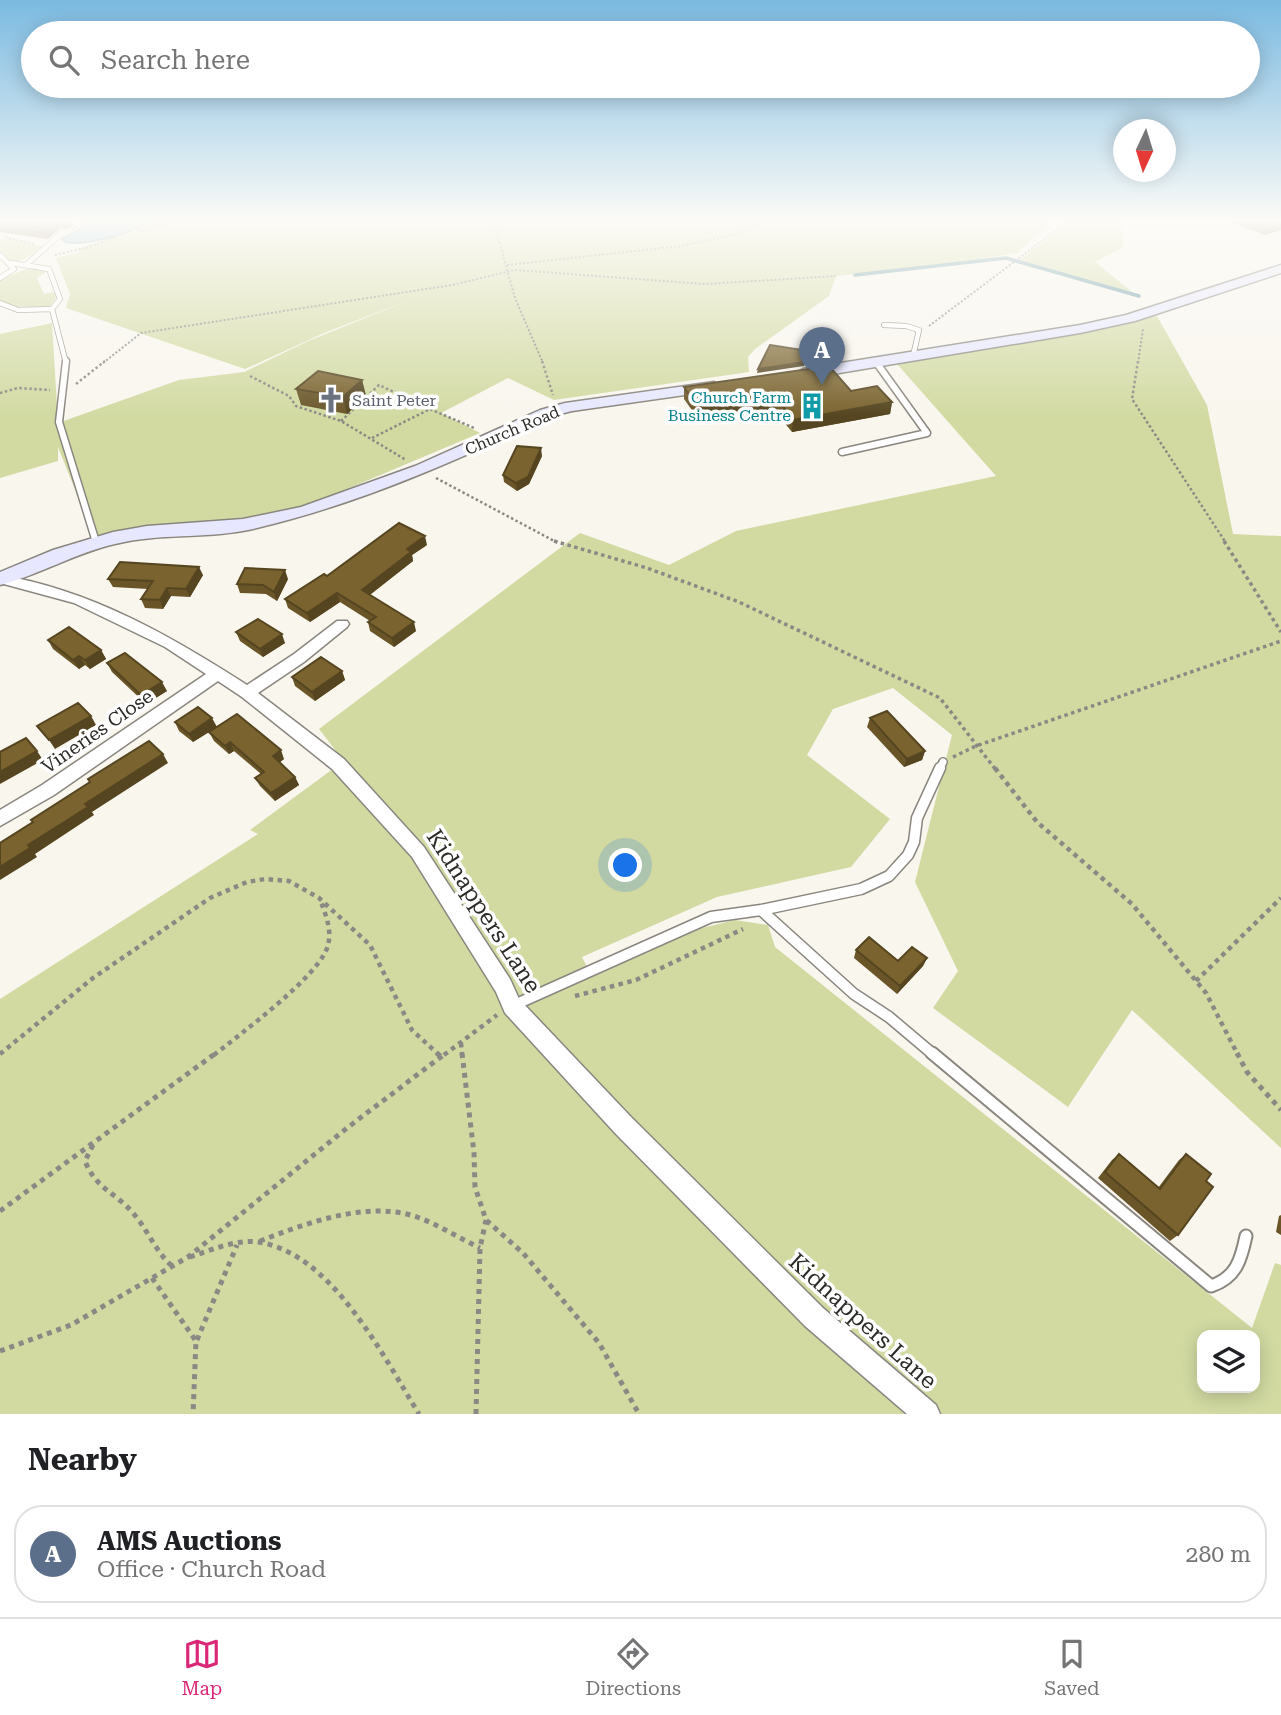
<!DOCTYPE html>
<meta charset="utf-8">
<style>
body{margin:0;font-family:"Roboto Serif",serif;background:#f6f6f6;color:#202124}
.controls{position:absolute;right:21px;bottom:21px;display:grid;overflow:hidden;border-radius:14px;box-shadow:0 4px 18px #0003}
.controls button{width:63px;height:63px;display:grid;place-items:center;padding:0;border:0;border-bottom:2px solid #e0e0e0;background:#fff;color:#202124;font:35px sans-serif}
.compass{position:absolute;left:1113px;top:119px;width:63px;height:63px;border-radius:50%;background:#fff;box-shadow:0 4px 18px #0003;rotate:184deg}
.you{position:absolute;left:626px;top:866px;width:24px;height:24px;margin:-18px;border:5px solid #fff;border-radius:50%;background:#1a73e8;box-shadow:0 0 0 10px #1a73e833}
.badge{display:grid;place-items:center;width:46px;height:46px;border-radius:50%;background:#db2777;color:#fff;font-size:23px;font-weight:700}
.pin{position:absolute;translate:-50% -58px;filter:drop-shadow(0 2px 4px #0008)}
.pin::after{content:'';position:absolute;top:37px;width:24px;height:21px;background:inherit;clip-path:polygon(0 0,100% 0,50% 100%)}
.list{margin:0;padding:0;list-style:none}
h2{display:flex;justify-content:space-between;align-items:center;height:91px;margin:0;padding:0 28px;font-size:30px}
h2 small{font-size:23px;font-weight:400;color:#757577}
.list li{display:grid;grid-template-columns:46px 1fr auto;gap:21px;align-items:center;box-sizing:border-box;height:98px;margin:0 14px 14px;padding:0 14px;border:2px solid #e0e0e0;border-radius:28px}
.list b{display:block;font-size:26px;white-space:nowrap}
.list p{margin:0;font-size:23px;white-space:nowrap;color:#757577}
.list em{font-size:23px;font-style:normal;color:#757577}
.icon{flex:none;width:38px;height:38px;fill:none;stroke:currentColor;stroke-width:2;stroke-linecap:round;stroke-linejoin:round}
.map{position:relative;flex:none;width:1281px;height:1414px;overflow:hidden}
.search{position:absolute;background:#fff;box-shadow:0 4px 18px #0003;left:21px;right:21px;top:21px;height:77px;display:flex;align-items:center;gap:18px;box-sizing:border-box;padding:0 24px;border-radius:38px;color:#757577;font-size:26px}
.sheet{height:203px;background:#fff}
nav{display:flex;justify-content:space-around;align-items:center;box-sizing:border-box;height:98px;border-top:2px solid #e0e0e0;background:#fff;font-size:19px;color:#757577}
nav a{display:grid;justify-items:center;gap:4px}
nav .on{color:#db2777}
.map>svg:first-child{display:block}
</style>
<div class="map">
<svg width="1281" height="1414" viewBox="0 0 1281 1414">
<rect width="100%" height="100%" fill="#f9f6ee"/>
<path fill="#d2daa2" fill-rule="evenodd" d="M 157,219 L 1053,219 L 1017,253 L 955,263 L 836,276 L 829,296 L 755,349 L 748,357 L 749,372 L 554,400 L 508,378 L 441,413 L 480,433 L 276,519 L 96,542 L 58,447 L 58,461 L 0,478 L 0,334 L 52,323 L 58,423 L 179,380 L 244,372 L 306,342 L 412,299 L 324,333 L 245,369 L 66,308 L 70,294 L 56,258 L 81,252 L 77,249 L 145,228 Z
M 1073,219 L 1120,219 L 1124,247 L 1095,262 L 1136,295 L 1020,260 Z
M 8,237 L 43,247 C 24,259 20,267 0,255 L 0,240 Z
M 28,268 L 46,272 L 37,278 L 44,294 L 54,292 L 56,298 L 48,308 L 9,306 L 0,300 L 0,280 Z
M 1157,316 L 1207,405 L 1233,534 L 1281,536 L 1281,1148 L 1132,1010 L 1068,1107 L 933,1008 L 958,971 L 915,882 L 952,735 L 893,688 L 833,709 L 807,755 L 890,819 L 851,867 L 717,897 L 582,957 L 592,977 L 702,928 L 735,920 L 768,925 L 775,947 L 1252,1328 L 1275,1263 L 1281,1265 L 1281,1414 L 0,1414 L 0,999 L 258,834 L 250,830 L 330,771 L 350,769 L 319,729 L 580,533 L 669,565 L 736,531 L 996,476 L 897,364 ZM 1202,1335 L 1255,1335 L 1255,1388 L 1202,1388 Z"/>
<path fill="#79c2d6" stroke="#6295a2" stroke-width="2" d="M 98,219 L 157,219 C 136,231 88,247 65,242 L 62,239 Z"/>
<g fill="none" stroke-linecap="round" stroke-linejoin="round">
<path stroke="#6295a2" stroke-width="3.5" d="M 855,275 L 1006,258 L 1139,296"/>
<g stroke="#8a867f" stroke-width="6">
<path id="lane-far4" d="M 0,255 L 14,269 L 0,278
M 11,263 L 49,269 L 60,299 L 52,309
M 27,264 L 63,232
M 0,303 L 18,310 L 52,309 L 66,363
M 884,325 L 906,326 L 919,330 L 913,356"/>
</g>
<g stroke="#8a867f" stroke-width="9">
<path id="lane-far3" d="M 66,361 L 59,422 L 96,542
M 842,452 L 927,433 L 876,362"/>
</g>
<g stroke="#8a867f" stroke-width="10">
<path id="lane-far2" d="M 939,770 L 943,762"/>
</g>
<g stroke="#8a867f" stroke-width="13">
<path id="lane-far1" d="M 761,910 L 854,994 L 889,1017 L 934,1055
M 512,1006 L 711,917 L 761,910 L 861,889 L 889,876 L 908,855 L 914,842 L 917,818 L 940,768"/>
</g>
<g stroke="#8a867f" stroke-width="15">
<path id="lane" d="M 932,1053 L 1211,1286 C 1236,1278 1241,1260 1246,1236"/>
</g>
<g stroke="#8a867f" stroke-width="3">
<path id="street" d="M 0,575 C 91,590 171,636 247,685 L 294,654 L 337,621 L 347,621 L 349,624 L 347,627 L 304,662 L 258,693 L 344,759 L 424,847 L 510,979 L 519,999 L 631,1117 L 823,1308 L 936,1405 L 940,1414 L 907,1414 L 805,1326 L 615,1133 L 505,1013 L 496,992 L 412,857 L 332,769 L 242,697 L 218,681 L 54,795 L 0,826 L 0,810 L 42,785 L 206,674 L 165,647 L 74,603 L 0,583 Z"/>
</g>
<g stroke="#8a867f" stroke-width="3">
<path id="secondary" d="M 1281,265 L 1281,273 L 1135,321 L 1080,333 L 803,379 L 795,374 L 803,369 L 1080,325 L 1126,315 Z
M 714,382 L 722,387 L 720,390 L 572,411 L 552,416 C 453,462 355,506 248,530 C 204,539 159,533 115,544 C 75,553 39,575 0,585 L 0,572 L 53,550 L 113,532 L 147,526 L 243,519 L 301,507 L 415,466 L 540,410 L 565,403 Z"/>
</g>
<path stroke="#8b8984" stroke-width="2" stroke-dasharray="2 2" stroke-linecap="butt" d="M 68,219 L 85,222
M 493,219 L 515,298 L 543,363
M 72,229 L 93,219
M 138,231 L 184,219
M 5,237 L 34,244
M 55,255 L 89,247 L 159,219
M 507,265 L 681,246 L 737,234 L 765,219
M 929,326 L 1071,219
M 103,363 L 141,333 L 452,285 L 515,270 L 705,284 L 836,276
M 1138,363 L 1143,329"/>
<path stroke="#8b8984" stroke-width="2.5" stroke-dasharray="2.5 2.5" stroke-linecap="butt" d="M 542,361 L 553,395
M 1138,361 L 1132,399 L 1226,543
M 250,376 L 289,396 L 296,406 L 341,421 L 406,460
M 76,384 L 105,361
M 0,393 L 18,388 L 50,390
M 341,421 L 379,385 L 430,409
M 372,438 L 430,409 L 474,428
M 436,478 L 558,543"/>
<path stroke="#8b8984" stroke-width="3.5" stroke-dasharray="3.5 3.5" stroke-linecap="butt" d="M 554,541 L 647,568 L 739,602 L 940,698 L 996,770
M 1224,541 L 1281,632
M 953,757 L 976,746 L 1281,641"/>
<path stroke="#8b8984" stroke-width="4.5" stroke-dasharray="4.5 4.5" stroke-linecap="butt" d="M 995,768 L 1037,822 L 1132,904 L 1206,993 L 1238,1055
M 1196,981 L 1281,898
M 575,996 L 636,980 L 743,929
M 461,1043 L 462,1055
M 0,1054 L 93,978 L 210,898 L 247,882 L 265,879 L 289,881 L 319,898 L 370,945 L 412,1030 L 439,1055
M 214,1055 C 240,1034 321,975 328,945 C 332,930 326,916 321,902
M 444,1055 L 497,1015"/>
<path stroke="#8b8984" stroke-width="5" stroke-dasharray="5 5" stroke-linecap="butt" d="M 437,1053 L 441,1057
M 462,1053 L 474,1153 L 475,1187 L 486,1220 L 523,1253 L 599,1343 L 639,1414
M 1237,1053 L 1247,1072 L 1281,1110
M 93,1145 L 85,1161 C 96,1189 115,1192 133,1213 C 148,1230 155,1251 172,1266
M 0,1211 L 216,1053
M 260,1241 C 307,1223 367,1200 417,1217 C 439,1225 459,1238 480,1248
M 190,1257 C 211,1250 236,1239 258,1242 C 332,1253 383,1356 419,1414
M 152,1278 L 196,1341 L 193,1414
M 197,1340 L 237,1245
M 0,1351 L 71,1325 L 188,1257 L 347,1128 L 446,1053
M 476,1414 L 480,1248 L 486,1220"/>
<use href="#lane-far4" stroke="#fff" stroke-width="4.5"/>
<use href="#lane-far3" stroke="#fff" stroke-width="6"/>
<use href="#lane-far2" stroke="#fff" stroke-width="7"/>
<use href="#lane-far1" stroke="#fff" stroke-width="10"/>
<use href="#lane" stroke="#fff" stroke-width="11"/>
<use href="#street" fill="#fff" fill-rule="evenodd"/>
<use href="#secondary" fill="#e7e8ff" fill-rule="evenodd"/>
</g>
<path fill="#695528" d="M 70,219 L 73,226 L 67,229 L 60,228 L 48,239 L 0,232 L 0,221 Z
M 1223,219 L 1281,219 L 1265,235 Z
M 362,380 L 366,396 L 347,414 L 301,405 L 296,389 Z
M 684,387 L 851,391 L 892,402 L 890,414 L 792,432 L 774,410 L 699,420 L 684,399 Z
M 542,456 L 529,484 L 517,491 L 504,482 L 503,475 Z
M 427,545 L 412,555 L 413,561 L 370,595 L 416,631 L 394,647 L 370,631 L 368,622 L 370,621 L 340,602 L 310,622 L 288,608 L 285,599 L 327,576 Z
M 203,575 L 190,597 L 171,596 L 163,609 L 145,608 L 141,599 L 148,589 L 113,587 L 108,579 Z
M 288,579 L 277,601 L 266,594 L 240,593 L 237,584 Z
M 236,632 L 285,643 L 263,657 L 240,641 Z
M 48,640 L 101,650 L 106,659 L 90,669 L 85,665 L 79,669 L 53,649 Z
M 107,663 L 167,691 L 146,704 L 112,672 Z
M 342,671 L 345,680 L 315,701 L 295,686 L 292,677 Z
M 870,718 L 925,751 L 922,760 L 904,767 L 867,727 Z
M 175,722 L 217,727 L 193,742 L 179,731 Z
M 209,732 L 284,759 L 280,762 L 295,777 L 299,785 L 275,801 L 260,786 L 255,778 L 261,774 L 234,751 L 229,754 L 214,741 Z
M 856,950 L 898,961 L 927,958 L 923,966 L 897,994 L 854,958 Z
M 1119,1154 L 1158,1188 L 1179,1160 L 1186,1154 L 1178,1235 L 1170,1241 L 1098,1178 L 1112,1160 Z
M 1281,1215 L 1281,1235 L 1276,1232 L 1279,1216 Z"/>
<path fill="#554520" d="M 70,219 L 73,226 L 67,229 L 64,223 Z
M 58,222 L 60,228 L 48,239 L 45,233 Z
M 1281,224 L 1281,230 L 1265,235 L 1268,228 Z
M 809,351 L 804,366 L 757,373 L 758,369 Z
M 362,380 L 366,396 L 347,414 L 343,397 Z
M 776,397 L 774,410 L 699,420 L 699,408 Z
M 892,402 L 890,414 L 792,432 L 793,420 Z
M 541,448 L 542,456 L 529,484 L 517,491 L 516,483 Z
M 425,536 L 427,545 L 412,555 L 413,561 L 364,599 L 362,590 L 407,549 Z
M 199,567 L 203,575 L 190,597 L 186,589 Z
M 285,570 L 288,579 L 277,601 L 274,592 Z
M 167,588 L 171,596 L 163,609 L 160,600 Z
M 337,593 L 340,602 L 310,622 L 307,613 Z
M 414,622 L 416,631 L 394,647 L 392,638 Z
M 282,634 L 285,643 L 263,657 L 260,649 Z
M 101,650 L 106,659 L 90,669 L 85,660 Z
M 79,656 L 85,665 L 79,669 L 73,660 Z
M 342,671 L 345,680 L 315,701 L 312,692 Z
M 162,682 L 167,691 L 146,704 L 141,695 Z
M 91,716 L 96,725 L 55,749 L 49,740 Z
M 212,718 L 217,727 L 193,742 L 189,734 Z
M 230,742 L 234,751 L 229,754 L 225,746 Z
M 281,750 L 284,759 L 276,765 L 273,756 Z
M 37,751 L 43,760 L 0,784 L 0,772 Z
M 925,751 L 922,760 L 904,767 L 907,759 Z
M 163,754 L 168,763 L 92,812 L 94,815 L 35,854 L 37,857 L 0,880 L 0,867 L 28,845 L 85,804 Z
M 295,777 L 299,785 L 275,801 L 271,793 Z
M 927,958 L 923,966 L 897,994 L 900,986 Z"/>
<path fill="#7a632e" stroke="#554520" stroke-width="2" d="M 3,219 L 70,219 L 64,223 L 58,222 L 45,233 L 0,226 L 0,221 Z
M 1244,219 L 1281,219 L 1281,224 L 1268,228 Z
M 770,345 L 809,351 L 805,362 L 758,369 Z
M 829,366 L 851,391 L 877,386 L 892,402 L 793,420 L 776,397 L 699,408 L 684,387 Z
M 318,371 L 362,380 L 343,397 L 296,389 Z
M 517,446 L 541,448 L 528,477 L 516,483 L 503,475 Z
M 399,523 L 425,536 L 407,549 L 411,552 L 362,590 L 414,622 L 392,638 L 368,622 L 376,617 L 337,593 L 307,613 L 285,599 L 324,574 L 327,576 Z
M 120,562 L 199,567 L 186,589 L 167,588 L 160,600 L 141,599 L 153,581 L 108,579 Z
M 245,568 L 285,570 L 274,592 L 263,585 L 237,584 Z
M 258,619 L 282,634 L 260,649 L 236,632 Z
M 69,627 L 101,650 L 85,660 L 79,656 L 73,660 L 48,640 Z
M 125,653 L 162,682 L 141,695 L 107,663 Z
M 321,657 L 342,671 L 312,692 L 292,677 Z
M 78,703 L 91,716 L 49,740 L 37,726 Z
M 198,707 L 212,718 L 189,734 L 175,722 Z
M 887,711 L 925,751 L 907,759 L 870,718 Z
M 237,714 L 281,750 L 273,756 L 295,777 L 271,793 L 255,778 L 264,772 L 230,742 L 225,746 L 209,732 Z
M 26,738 L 37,751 L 0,772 L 0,752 Z
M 149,741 L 163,754 L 85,804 L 88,807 L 28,845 L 30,848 L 0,867 L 0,843 L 33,822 L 31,820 L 90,782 L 88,779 Z
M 869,937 L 898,961 L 912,947 L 927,958 L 900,986 L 856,950 Z
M 1119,1154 L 1160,1189 L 1186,1154 L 1211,1174 L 1206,1181 L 1213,1187 L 1178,1235 L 1105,1172 Z"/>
<linearGradient id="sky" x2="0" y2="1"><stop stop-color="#7bbae1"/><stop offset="0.53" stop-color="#fcfbf7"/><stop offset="1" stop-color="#fcfbf7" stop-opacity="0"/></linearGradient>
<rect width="1281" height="417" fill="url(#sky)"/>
<defs>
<g id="church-bare" transform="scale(2.1)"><path d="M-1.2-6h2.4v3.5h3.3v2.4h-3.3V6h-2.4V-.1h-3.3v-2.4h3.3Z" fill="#6b7280" stroke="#fff" stroke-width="2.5" paint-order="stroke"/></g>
<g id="building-bare" transform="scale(2.1)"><path d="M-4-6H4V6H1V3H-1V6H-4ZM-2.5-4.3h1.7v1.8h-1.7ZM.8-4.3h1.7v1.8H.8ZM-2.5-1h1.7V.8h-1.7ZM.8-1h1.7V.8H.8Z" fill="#0f9aa8" stroke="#fff" stroke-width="2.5" paint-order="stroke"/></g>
</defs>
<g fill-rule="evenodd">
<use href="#church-bare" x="331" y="400"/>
<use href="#building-bare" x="812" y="406"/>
</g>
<g text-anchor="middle" stroke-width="7" stroke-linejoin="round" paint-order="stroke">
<g font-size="16" fill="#0d838f" stroke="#fff" text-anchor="end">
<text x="791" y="403">Church Farm<tspan x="791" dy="18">Business Centre</tspan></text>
</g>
<g font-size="16" fill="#5b616d" stroke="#fff" text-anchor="start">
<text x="352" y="406">Saint Peter</text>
</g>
<g font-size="16" fill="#2c2b28" stroke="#fff">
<text transform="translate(512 430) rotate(-23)" y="6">Church Road</text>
</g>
<g font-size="19" fill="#2c2b28" stroke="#fff">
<text transform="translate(97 731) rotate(-35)" y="7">Vineries Close</text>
</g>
<g font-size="23" fill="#2c2b28" stroke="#fff">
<text transform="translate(484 911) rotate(57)" y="8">Kidnappers Lane</text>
<text transform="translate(863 1321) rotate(42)" y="8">Kidnappers Lane</text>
</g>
</g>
</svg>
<div class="controls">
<button><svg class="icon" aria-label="layers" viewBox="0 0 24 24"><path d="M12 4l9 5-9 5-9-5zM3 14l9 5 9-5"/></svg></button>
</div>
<svg class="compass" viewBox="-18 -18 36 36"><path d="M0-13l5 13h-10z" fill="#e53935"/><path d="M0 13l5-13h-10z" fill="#757577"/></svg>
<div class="you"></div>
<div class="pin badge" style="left:822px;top:385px;background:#5c6f8a">A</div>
<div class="search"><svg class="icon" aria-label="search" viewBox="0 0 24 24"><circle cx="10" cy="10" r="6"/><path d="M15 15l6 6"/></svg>Search here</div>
</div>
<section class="sheet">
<h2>Nearby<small></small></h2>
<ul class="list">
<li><span class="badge" style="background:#5c6f8a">A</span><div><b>AMS Auctions</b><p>Office · Church Road</p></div><em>280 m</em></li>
</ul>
</section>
<nav>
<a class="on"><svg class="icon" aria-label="map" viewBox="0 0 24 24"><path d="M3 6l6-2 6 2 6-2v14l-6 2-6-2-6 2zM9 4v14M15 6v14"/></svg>Map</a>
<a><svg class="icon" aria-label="directions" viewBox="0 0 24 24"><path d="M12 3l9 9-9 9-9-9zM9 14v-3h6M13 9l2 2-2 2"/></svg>Directions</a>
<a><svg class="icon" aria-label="saved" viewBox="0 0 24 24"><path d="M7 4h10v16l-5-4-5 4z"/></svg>Saved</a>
</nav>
